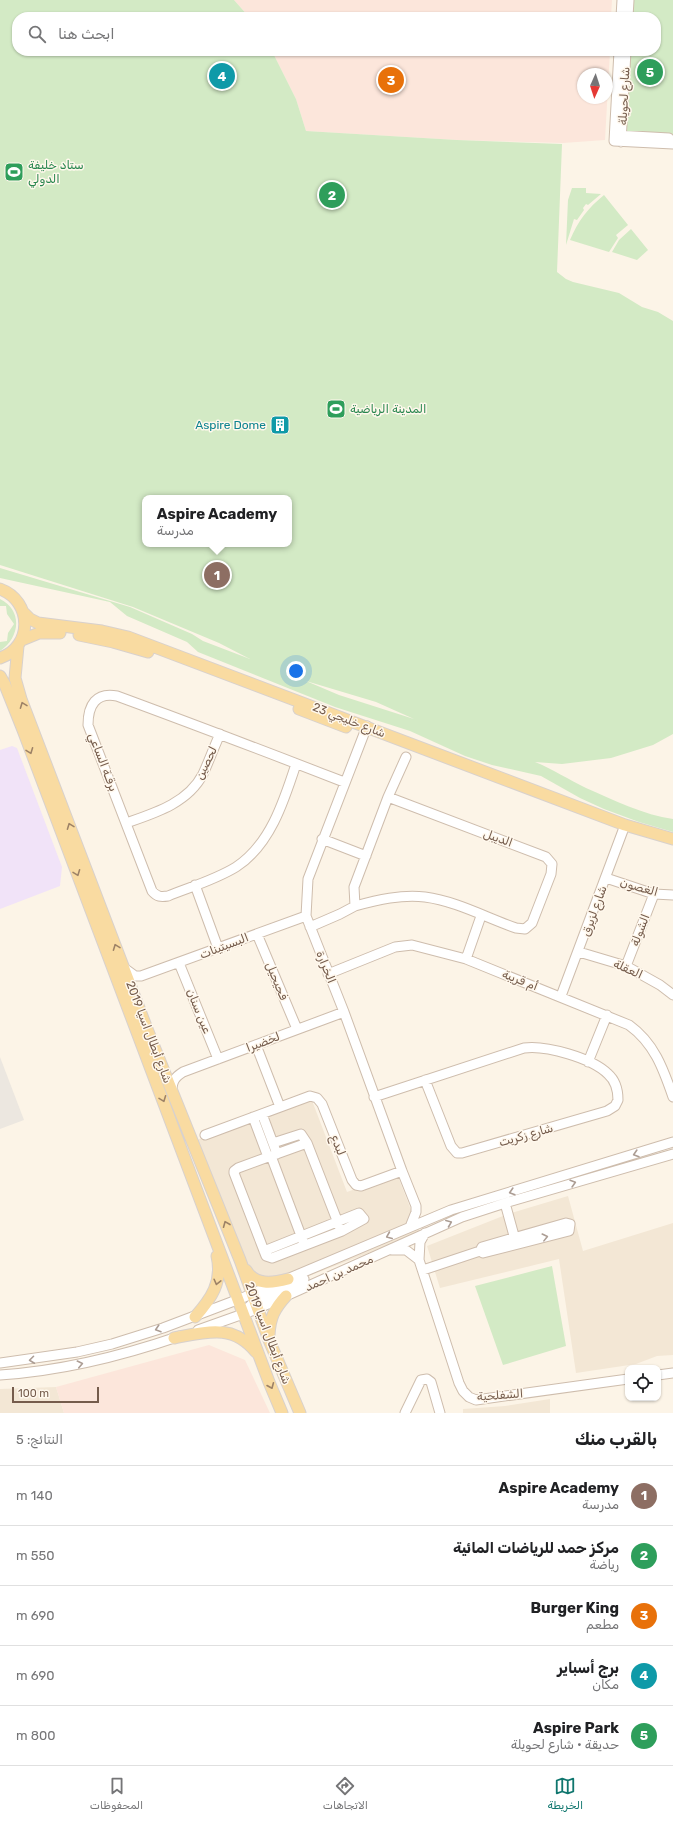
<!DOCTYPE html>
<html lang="ar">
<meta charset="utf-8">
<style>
body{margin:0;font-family:Rubik,"Noto Naskh Arabic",sans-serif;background:#f2f2f2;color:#202124;direction:rtl}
.controls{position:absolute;right:12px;bottom:12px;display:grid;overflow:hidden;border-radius:8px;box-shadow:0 1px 3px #0004}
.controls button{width:36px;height:36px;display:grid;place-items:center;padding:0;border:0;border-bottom:1px solid #e0e0e0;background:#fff;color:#202124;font:20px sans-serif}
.compass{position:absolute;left:577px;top:68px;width:36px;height:36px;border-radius:50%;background:#fff;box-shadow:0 1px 3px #0004;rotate:183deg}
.scale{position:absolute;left:12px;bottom:10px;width:87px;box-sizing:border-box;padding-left:4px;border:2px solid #755c4c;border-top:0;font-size:11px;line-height:14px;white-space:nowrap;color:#755c4c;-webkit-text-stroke:3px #fff8ed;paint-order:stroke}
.you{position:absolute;left:296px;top:671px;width:14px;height:14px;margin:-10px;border:3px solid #fff;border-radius:50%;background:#1a73e8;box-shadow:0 0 0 6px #1a73e833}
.badge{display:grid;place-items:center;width:26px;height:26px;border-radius:50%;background:#0f766e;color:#fff;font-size:13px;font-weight:700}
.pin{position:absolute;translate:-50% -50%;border:2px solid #fff;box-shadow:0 1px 4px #0006}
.popup{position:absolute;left:142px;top:495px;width:150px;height:52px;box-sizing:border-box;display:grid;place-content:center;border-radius:8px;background:#fff;filter:drop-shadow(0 1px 3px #0005);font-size:13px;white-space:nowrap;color:#757577}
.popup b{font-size:15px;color:#202124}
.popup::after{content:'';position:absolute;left:50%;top:100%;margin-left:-8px;border:8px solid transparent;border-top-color:#fff}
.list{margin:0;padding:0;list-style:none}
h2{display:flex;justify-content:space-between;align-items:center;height:52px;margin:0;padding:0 16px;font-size:17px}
h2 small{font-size:13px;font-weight:400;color:#757577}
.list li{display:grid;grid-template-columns:26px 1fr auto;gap:12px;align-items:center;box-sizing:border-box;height:60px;padding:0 16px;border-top:1px solid #e0e0e0}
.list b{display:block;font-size:15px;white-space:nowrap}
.list p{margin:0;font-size:13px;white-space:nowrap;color:#757577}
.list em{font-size:13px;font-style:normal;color:#757577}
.icon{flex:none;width:22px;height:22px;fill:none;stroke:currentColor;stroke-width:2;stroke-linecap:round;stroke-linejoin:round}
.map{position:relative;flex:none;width:673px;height:1413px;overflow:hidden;direction:ltr}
.search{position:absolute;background:#fff;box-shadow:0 1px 3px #0004;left:12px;right:12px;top:12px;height:44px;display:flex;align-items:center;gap:10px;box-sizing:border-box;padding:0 14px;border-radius:16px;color:#757577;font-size:15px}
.sheet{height:352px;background:#fff}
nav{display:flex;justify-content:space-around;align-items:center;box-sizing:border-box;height:56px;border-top:1px solid #e0e0e0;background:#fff;font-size:11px;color:#757577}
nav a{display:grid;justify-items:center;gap:2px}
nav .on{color:#0f766e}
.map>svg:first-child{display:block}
</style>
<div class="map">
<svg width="673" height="1413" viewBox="0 0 673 1413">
<rect width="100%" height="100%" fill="#fcf4e7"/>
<path fill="#f3e7d5" d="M 311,1098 L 347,1192 L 397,1174 L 420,1233 L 257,1296 L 197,1140 Z
M 568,1196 L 583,1251 L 673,1223 L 673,1355 L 657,1356 L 636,1364 L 576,1373 L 559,1259 L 440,1288 L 427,1246 L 508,1214 Z
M 56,1387 L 64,1413 L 0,1413 L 0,1389 Z
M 550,1399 L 550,1413 L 463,1413 L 463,1409 L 505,1406 Z"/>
<path fill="#fce6db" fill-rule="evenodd" d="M 234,0 L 612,0 L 611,17 L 249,17 Z
M 272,51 L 610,51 L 605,140 L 563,143 L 457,140 L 306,131 L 296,99 ZM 583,74 L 607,74 L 607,98 L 583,98 Z
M 209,1345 L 245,1360 L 270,1413 L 64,1413 L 56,1387 Z"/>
<path fill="#ece7e0" d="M 0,1057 L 24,1120 L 0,1129 Z"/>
<path fill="#f1e3f8" d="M 12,746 L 17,748 L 62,867 L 60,886 L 0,909 L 0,750 Z"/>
<path fill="#d3eac5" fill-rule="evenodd" d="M 0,0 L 234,0 L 249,17 L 17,17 L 17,51 L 272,51 L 296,99 L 306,131 L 457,140 L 562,144 L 557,272 L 566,279 L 573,282 L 619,293 L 642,307 L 658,312 L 673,321 L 673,734 L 653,745 L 611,758 L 562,764 L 535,762 C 553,769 569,780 586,788 C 613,800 644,815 673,819 L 673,832 L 639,822 L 604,809 L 580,798 L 541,776 L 492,765 L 465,756 L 410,731 L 335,707 L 198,652 L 187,642 L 127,616 L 110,602 L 0,578 L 0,568 L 130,607 L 192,634 L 203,641 L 250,659 L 219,643 L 133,607 L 0,565 ZM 145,498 L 289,498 L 289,544 L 145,544 ZM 306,681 L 376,702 L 414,719 L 339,695 Z
M 631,0 L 673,0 L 673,136 L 624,133 L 629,51 L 656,51 L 656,17 L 630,17 Z
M 572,188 L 586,188 L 586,193 L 601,194 L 588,205 L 586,204 L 583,208 L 584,210 L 577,220 L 574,219 L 566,245 L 568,200 Z
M 604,195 L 628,225 L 616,235 L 618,238 L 609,252 L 570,240 C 578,221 588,208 604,195 Z
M 631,229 L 648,250 L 637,260 L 612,252 L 619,240 Z
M 0,599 C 23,610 20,638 0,651 L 0,642 L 7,641 L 8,633 L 14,624 L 7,614 L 6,606 L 0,606 Z
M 552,1266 L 566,1346 L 503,1365 L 475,1286 Z"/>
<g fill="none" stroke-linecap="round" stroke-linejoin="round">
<g stroke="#cebdad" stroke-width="11">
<path id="minor" d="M 621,17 L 622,0
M 628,17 L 629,0
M 619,51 L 614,141 L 673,144
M 616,135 L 669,138
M 621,142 L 626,51
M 367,726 L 308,879 L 306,916 L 344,1012 L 402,1171 L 416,1206 L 416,1212 L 410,1227
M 296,764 C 284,801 270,845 236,867 C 215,880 190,887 168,896 C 161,897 157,897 152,891 L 88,725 C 88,705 96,692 117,696 C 193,724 269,753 344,782
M 388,797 L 546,857 L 552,864 L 551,874 L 532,923 L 525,929 L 516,928 C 487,918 456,901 425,897 C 402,894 377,900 355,906 L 354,887 Z
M 388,797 L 406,757
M 126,823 C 155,813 188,803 203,774 C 209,761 214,747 220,734
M 322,839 L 366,856
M 606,878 L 654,894 L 673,895
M 195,885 L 218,948
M 310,927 L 340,914 L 355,906
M 257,934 L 297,1029
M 579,952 L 626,966 L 660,985 L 673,995
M 466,959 L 481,916
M 179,963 L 218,1059
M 626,966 L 654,894
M 124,968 L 135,976 L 141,976 L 306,916
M 328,974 L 395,947 L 412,945 L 466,959 L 629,1025 C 654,1043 663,1068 673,1097
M 561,996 L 625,825
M 256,1045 L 280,1107
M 588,1062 L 607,1015
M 172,1091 C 172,1081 175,1077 183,1072 L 344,1012
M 374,1097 L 524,1048 C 546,1045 592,1058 608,1074 C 616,1081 618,1090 618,1100 L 615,1106 L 607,1111 L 462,1153 L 457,1153 L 451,1146 L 425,1080
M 262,1114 L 277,1154
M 253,1117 L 268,1157 L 238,1168 L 234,1171 L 234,1173 L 266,1256 L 272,1258 L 342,1231 L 364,1219 L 359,1213 L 264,1251
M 205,1135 L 310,1096 L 317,1098 L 322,1104 L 352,1180 L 356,1185 L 361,1186 L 402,1171
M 273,1143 L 301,1134 L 307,1143
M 271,1156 L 303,1241
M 268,1157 L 307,1143 L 340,1228
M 505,1203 L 516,1243
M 425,1233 L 420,1242 L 419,1260 L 459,1383 L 463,1391 L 469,1397 L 476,1400 L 628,1379
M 392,1250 L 406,1250 L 419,1260
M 423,1270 L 480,1251 L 483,1253 L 569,1231 L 570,1224 L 566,1223 L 482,1247 L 480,1251
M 244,1314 C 248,1299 290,1285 304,1279
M 198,1330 L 257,1309 L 462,1217 L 505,1203 L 673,1154
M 0,1363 L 77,1352 L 112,1344 L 163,1328 L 242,1298 L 451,1210 L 673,1142
M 0,1375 C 61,1371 122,1356 180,1336
M 658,1375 L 673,1373
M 405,1413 L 421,1380 L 427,1379 L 431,1382 L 440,1413"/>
</g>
<g stroke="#d8d1cd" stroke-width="13">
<path id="major" d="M 0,589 C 33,601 33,647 0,658
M 24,613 L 30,619 L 38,623 L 102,631 L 128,637 L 625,825 L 673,839
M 79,635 L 113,642 L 148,652
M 22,640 L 39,633 L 60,633
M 18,646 L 15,678 L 21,699 L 147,1029 L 240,1260 L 269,1340 L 300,1413
M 0,676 L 5,685 L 23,730 L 269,1382 L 282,1413
M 299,709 L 346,727
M 246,1270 C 255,1286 273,1283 288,1279
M 195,1317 C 211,1299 223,1282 217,1256
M 269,1335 C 270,1318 274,1309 286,1296
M 174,1338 C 206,1332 233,1323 256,1352"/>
</g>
<use href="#minor" stroke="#fff" stroke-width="9"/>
<use href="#major" stroke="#f9dba1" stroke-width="11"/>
</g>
<defs><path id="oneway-chevron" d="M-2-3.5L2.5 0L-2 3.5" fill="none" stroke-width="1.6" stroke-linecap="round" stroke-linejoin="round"/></defs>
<g stroke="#9d8266">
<use href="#oneway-chevron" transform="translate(23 705) rotate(-111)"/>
<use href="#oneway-chevron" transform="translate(30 751) rotate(69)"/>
<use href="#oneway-chevron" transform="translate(70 826) rotate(-111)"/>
<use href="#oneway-chevron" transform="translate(77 873) rotate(69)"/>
<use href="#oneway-chevron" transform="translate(116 947) rotate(-111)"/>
<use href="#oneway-chevron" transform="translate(163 1099) rotate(69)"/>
<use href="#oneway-chevron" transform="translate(226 1224) rotate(-112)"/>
<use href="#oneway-chevron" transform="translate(217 1282) rotate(104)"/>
<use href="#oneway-chevron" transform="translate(271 1386) rotate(67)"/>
</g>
<g stroke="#ac9d94">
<use href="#oneway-chevron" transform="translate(636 1154) rotate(163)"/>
<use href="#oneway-chevron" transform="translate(573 1183) rotate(-16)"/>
<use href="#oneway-chevron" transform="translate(512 1192) rotate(163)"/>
<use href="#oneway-chevron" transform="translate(449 1223) rotate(-22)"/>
<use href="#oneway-chevron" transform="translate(389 1236) rotate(157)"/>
<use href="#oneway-chevron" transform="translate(545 1237) rotate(-14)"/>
<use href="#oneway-chevron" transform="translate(158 1329) rotate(162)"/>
<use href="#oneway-chevron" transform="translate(32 1360) rotate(173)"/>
<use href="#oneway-chevron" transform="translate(80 1364) rotate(-13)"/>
</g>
<defs>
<g id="stadium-square" transform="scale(1)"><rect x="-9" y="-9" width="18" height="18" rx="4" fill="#2e9e5b" stroke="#fff8ed"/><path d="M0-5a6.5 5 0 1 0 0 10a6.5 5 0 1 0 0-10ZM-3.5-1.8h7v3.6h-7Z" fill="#fff"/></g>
<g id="building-square" transform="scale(1)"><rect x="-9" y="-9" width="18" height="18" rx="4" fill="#0f9aa8" stroke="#fff8ed"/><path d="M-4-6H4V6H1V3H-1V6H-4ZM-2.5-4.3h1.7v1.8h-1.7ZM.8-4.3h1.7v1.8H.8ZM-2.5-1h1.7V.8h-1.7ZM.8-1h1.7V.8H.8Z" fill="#fff"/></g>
</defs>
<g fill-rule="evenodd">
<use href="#stadium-square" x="14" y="172"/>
<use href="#stadium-square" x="336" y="409"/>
<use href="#building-square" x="280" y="425"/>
</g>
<g text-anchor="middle" stroke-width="3" stroke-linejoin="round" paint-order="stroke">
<g font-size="12" fill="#755c4c" stroke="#fff8ed">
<text transform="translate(624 96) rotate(-87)" y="4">شارع لحويلة</text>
<text transform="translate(349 720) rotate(21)" y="4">شارع خليجي 23</text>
<text transform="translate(103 762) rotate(69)" y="4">برقـة الساعي</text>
<text transform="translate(206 763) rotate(-64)" y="4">لحصين</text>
<text transform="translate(498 838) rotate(20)" y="4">الديبل</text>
<text transform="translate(639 887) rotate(16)" y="4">الغصون</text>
<text transform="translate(594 911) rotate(-70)" y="4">شارع لزيرق</text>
<text transform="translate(640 930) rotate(-69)" y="4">الشولة</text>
<text transform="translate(224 946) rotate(-21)" y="4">البسيتينات</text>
<text transform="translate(326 967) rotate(68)" y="4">الخرارة</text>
<text transform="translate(628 969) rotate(24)" y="4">العقلة</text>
<text transform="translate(520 980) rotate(21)" y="4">أم قريبة</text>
<text transform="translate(277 981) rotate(68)" y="4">فحيحيل</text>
<text transform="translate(199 1011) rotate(68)" y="4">عين سنان</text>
<text transform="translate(149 1032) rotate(69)" y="4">شارع أبطال اسيا 2019</text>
<text transform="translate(263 1042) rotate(-21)" y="4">لخضيرا</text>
<text transform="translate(526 1135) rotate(-16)" y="4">شارع زكريت</text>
<text transform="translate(338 1145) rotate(68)" y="4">لبدع</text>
<text transform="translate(339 1273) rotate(-24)" y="4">محمد بن احمد</text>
<text transform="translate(268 1333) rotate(69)" y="4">شارع أبطال اسيا 2019</text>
<text transform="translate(500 1395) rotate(-4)" y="4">الشفلحية</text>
</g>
<g font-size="12" fill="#27864d" stroke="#fff8ed" text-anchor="start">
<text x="28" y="169">ستاد خليفة<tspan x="28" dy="14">الدولي</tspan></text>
<text x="350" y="413">المدينة الرياضية</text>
</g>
<g font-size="12" fill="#0d838f" stroke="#fff8ed" text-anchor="end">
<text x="266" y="429">Aspire Dome</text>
</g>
</g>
</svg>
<div class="controls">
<button><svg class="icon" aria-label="locate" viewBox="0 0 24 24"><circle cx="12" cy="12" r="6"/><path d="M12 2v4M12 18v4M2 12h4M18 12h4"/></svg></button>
</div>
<svg class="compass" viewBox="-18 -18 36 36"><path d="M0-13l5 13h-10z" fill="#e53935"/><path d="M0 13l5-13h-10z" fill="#757577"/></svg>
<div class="scale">100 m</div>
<div class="you"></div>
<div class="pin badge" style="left:217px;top:575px;background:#8d6e63">1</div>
<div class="popup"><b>Aspire Academy</b>مدرسة</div>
<div class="pin badge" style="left:332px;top:195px;background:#2e9e5b">2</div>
<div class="pin badge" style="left:391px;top:80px;background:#e8710a">3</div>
<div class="pin badge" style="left:222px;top:76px;background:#0f9aa8">4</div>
<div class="pin badge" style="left:650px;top:72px;background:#2e9e5b">5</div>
<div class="search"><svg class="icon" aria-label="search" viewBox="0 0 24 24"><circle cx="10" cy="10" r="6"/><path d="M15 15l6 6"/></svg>ابحث هنا</div>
</div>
<section class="sheet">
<h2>بالقرب منك<small>النتائج: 5</small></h2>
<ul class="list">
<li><span class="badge" style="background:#8d6e63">1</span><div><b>Aspire Academy</b><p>مدرسة</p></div><em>140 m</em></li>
<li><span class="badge" style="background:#2e9e5b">2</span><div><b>مركز حمد للرياضات المائية</b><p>رياضة</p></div><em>550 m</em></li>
<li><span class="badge" style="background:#e8710a">3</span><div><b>Burger King</b><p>مطعم</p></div><em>690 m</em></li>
<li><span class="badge" style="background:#0f9aa8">4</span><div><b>برج أسباير</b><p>مكان</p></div><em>690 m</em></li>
<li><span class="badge" style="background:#2e9e5b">5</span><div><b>Aspire Park</b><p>حديقة · شارع لحويلة</p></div><em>800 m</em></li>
</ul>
</section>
<nav>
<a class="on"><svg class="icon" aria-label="map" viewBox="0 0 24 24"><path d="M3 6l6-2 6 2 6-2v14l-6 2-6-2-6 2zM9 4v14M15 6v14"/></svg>الخريطة</a>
<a><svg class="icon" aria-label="directions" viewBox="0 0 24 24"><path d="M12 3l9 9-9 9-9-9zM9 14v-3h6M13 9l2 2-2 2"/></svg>الاتجاهات</a>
<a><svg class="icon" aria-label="saved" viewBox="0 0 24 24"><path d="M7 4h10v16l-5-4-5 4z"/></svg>المحفوظات</a>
</nav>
